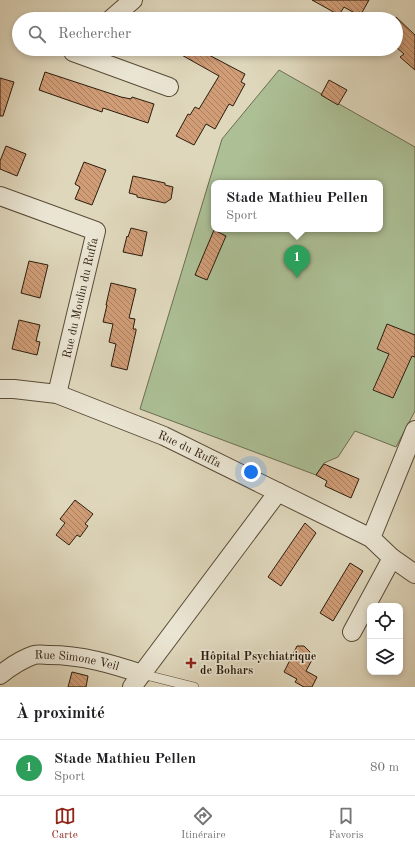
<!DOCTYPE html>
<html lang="fr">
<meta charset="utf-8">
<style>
body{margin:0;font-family:"Old Standard TT",serif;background:#f6f6f6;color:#202124}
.controls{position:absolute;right:12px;bottom:12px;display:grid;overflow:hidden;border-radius:8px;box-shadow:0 2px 6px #0003}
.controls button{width:36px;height:36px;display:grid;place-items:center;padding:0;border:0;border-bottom:1px solid #e0e0e0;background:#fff;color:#202124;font:20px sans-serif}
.you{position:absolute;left:251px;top:472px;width:14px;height:14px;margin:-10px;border:3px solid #fff;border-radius:50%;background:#1a73e8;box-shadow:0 0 0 6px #1a73e833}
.badge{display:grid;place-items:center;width:26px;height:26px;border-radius:50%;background:#8f2418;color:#fff;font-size:13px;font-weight:700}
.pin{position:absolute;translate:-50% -33px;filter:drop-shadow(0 1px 2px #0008)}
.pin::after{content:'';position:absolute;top:21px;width:14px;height:12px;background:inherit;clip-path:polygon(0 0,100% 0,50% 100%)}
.popup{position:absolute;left:211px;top:180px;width:172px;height:52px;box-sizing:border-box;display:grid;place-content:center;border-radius:8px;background:#fff;filter:drop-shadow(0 1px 3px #0005);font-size:13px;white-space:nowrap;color:#757577}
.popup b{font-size:15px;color:#202124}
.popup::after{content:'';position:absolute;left:50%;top:100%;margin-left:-8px;border:8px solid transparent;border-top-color:#fff}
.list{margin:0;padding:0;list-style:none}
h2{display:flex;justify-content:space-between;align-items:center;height:52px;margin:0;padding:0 16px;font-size:17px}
h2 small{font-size:13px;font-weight:400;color:#757577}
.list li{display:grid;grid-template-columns:26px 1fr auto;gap:12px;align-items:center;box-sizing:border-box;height:56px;padding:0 16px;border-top:1px solid #e0e0e0}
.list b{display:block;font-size:15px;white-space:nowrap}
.list p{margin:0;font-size:13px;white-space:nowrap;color:#757577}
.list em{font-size:13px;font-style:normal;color:#757577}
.icon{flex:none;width:22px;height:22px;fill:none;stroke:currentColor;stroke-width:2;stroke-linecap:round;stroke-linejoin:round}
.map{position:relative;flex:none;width:415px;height:687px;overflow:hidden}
.search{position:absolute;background:#fff;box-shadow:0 2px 6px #0003;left:12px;right:12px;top:12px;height:44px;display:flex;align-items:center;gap:10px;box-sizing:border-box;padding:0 14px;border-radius:22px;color:#757577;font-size:15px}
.sheet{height:108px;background:#fff}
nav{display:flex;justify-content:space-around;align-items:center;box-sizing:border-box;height:56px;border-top:1px solid #e0e0e0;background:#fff;font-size:11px;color:#757577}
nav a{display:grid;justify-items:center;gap:2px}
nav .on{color:#8f2418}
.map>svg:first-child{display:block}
</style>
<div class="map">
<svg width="415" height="687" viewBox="0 0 415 687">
<defs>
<pattern id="building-back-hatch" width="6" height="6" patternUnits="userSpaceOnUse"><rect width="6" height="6" fill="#d09d77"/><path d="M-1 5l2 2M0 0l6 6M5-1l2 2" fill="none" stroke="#a97f60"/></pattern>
</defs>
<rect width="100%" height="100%" fill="#dfd7bc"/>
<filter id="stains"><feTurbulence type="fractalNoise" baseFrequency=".005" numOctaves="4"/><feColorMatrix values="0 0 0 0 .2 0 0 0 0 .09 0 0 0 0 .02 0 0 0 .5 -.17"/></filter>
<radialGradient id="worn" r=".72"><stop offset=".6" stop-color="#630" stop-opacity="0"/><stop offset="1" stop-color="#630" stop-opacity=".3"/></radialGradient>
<path fill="#acbf95" stroke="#6c6e50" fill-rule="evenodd" d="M 279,70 L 415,147 L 415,411 L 396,447 L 355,431 L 338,457 L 324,463 L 316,475 L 140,409 L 222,139 ZM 214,183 L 380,183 L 380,229 L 214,229 Z"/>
<path fill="url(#building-back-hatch)" stroke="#2c1d0c" d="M 312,0 L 369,0 L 360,16 L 344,7 L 339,15 Z
M 396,17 L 415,35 L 415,70 L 400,57 L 404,54 L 396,47 Z
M 171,49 L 210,49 L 207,54 L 245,74 L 241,82 L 245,84 L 233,106 L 229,104 L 215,129 L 206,124 L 194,145 L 176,136 L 188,114 L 190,115 L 195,107 L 199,109 L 219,76 Z
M 45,72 L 121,97 L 131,99 L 132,97 L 154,104 L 148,123 L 103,108 L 102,112 L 39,90 Z
M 0,78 L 14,82 L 3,116 L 0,116 Z
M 329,80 L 347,90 L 338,105 L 321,95 Z
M 6,146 L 26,154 L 17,176 L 0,169 L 0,161 Z
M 84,162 L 106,170 L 92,205 L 75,199 L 80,187 L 75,184 Z
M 133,176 L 165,183 L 165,185 L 173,187 L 171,199 L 165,203 L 137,197 L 137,195 L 129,193 Z
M 131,228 L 147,232 L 142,256 L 123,252 L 127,236 L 128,237 Z
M 214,230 L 226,236 L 207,280 L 195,275 Z
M 29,261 L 48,265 L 40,298 L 21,293 Z
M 111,283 L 136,289 L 129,318 L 135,319 L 133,329 L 136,329 L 136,331 L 127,370 L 111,366 L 116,344 L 109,342 L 113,324 L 103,322 L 107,305 L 106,305 Z
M 19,320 L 40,325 L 36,341 L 40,342 L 37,355 L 12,349 Z
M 387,324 L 415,335 L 415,357 L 412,356 L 393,398 L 373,390 L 389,354 L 377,349 Z
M 324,464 L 359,479 L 351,498 L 325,486 L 327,481 L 316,475 Z
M 75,500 L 93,514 L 85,524 L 88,526 L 80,537 L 77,535 L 69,545 L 56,535 L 65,523 L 60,519 Z
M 305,523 L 316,533 L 281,586 L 268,577 Z
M 350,563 L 363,571 L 333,621 L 320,613 Z
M 297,646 L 304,646 L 310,652 L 308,656 L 313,658 L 306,671 L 317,677 L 312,687 L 304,687 L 295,682 L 297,679 L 284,672 Z
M 72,672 L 88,676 L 86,687 L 68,687 Z"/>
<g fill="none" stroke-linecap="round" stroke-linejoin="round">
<g stroke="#594c38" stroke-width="10">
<path id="lane" d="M 142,674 L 194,687"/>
</g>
<g stroke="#594c38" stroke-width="20">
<g id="street">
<path d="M 111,19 L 133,0"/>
<path d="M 77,49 L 73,52 L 169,87"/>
<path d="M 0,196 L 96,231 L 57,394"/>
<path id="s1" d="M 0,389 L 14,389 L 57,394 L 164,436 L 371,538 L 392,558 L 352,632"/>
<path d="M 371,538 L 415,430"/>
<path d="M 392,558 L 415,574"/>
<path id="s2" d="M 0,675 C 10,667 22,659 34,655 C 39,654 45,655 49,655 C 82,655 112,664 142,674"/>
<path d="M 132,687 L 278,492"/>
</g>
</g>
<use href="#lane" stroke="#eae5d3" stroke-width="9"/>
<use href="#street" stroke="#eae5d3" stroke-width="18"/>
</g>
<path fill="#8f2418" stroke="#eae5d3" stroke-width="1.5" d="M189 657h4v4h4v4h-4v4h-4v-4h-4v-4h4z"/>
<g text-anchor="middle" stroke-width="3" stroke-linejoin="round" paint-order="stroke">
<g font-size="12" fill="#2c1d0c" stroke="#eae5d3">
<text transform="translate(80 298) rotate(-77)" y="4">Rue du Moulin du Ruffa</text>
<text dy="4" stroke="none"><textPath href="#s1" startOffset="201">Rue du Ruffa</textPath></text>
<text dy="4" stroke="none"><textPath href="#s2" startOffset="83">Rue Simone Veil</textPath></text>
</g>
<g font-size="12" font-weight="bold" fill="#2c1d0c" stroke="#eae5d3" text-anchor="start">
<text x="200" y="660">Hôpital Psychiatrique<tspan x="200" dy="14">de Bohars</tspan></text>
</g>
</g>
<rect width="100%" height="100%" filter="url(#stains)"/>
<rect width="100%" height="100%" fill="url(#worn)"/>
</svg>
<div class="controls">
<button><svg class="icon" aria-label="locate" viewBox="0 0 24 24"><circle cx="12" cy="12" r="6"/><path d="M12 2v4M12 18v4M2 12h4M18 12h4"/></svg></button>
<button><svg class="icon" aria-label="layers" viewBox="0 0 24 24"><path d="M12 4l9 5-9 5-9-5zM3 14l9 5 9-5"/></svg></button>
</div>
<div class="you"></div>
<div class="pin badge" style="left:297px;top:278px;background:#2e9e5b">1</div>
<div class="popup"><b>Stade Mathieu Pellen</b>Sport</div>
<div class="search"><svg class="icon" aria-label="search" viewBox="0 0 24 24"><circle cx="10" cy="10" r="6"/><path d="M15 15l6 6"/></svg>Rechercher</div>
</div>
<section class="sheet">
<h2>À proximité<small></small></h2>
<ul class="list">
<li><span class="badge" style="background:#2e9e5b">1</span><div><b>Stade Mathieu Pellen</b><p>Sport</p></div><em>80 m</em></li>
</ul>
</section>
<nav>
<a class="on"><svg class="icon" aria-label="map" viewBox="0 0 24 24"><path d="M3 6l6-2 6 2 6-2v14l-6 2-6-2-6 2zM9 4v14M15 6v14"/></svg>Carte</a>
<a><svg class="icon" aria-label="directions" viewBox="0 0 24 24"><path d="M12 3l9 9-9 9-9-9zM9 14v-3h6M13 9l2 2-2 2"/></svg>Itinéraire</a>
<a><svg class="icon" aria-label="saved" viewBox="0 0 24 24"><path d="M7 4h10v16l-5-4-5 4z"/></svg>Favoris</a>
</nav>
